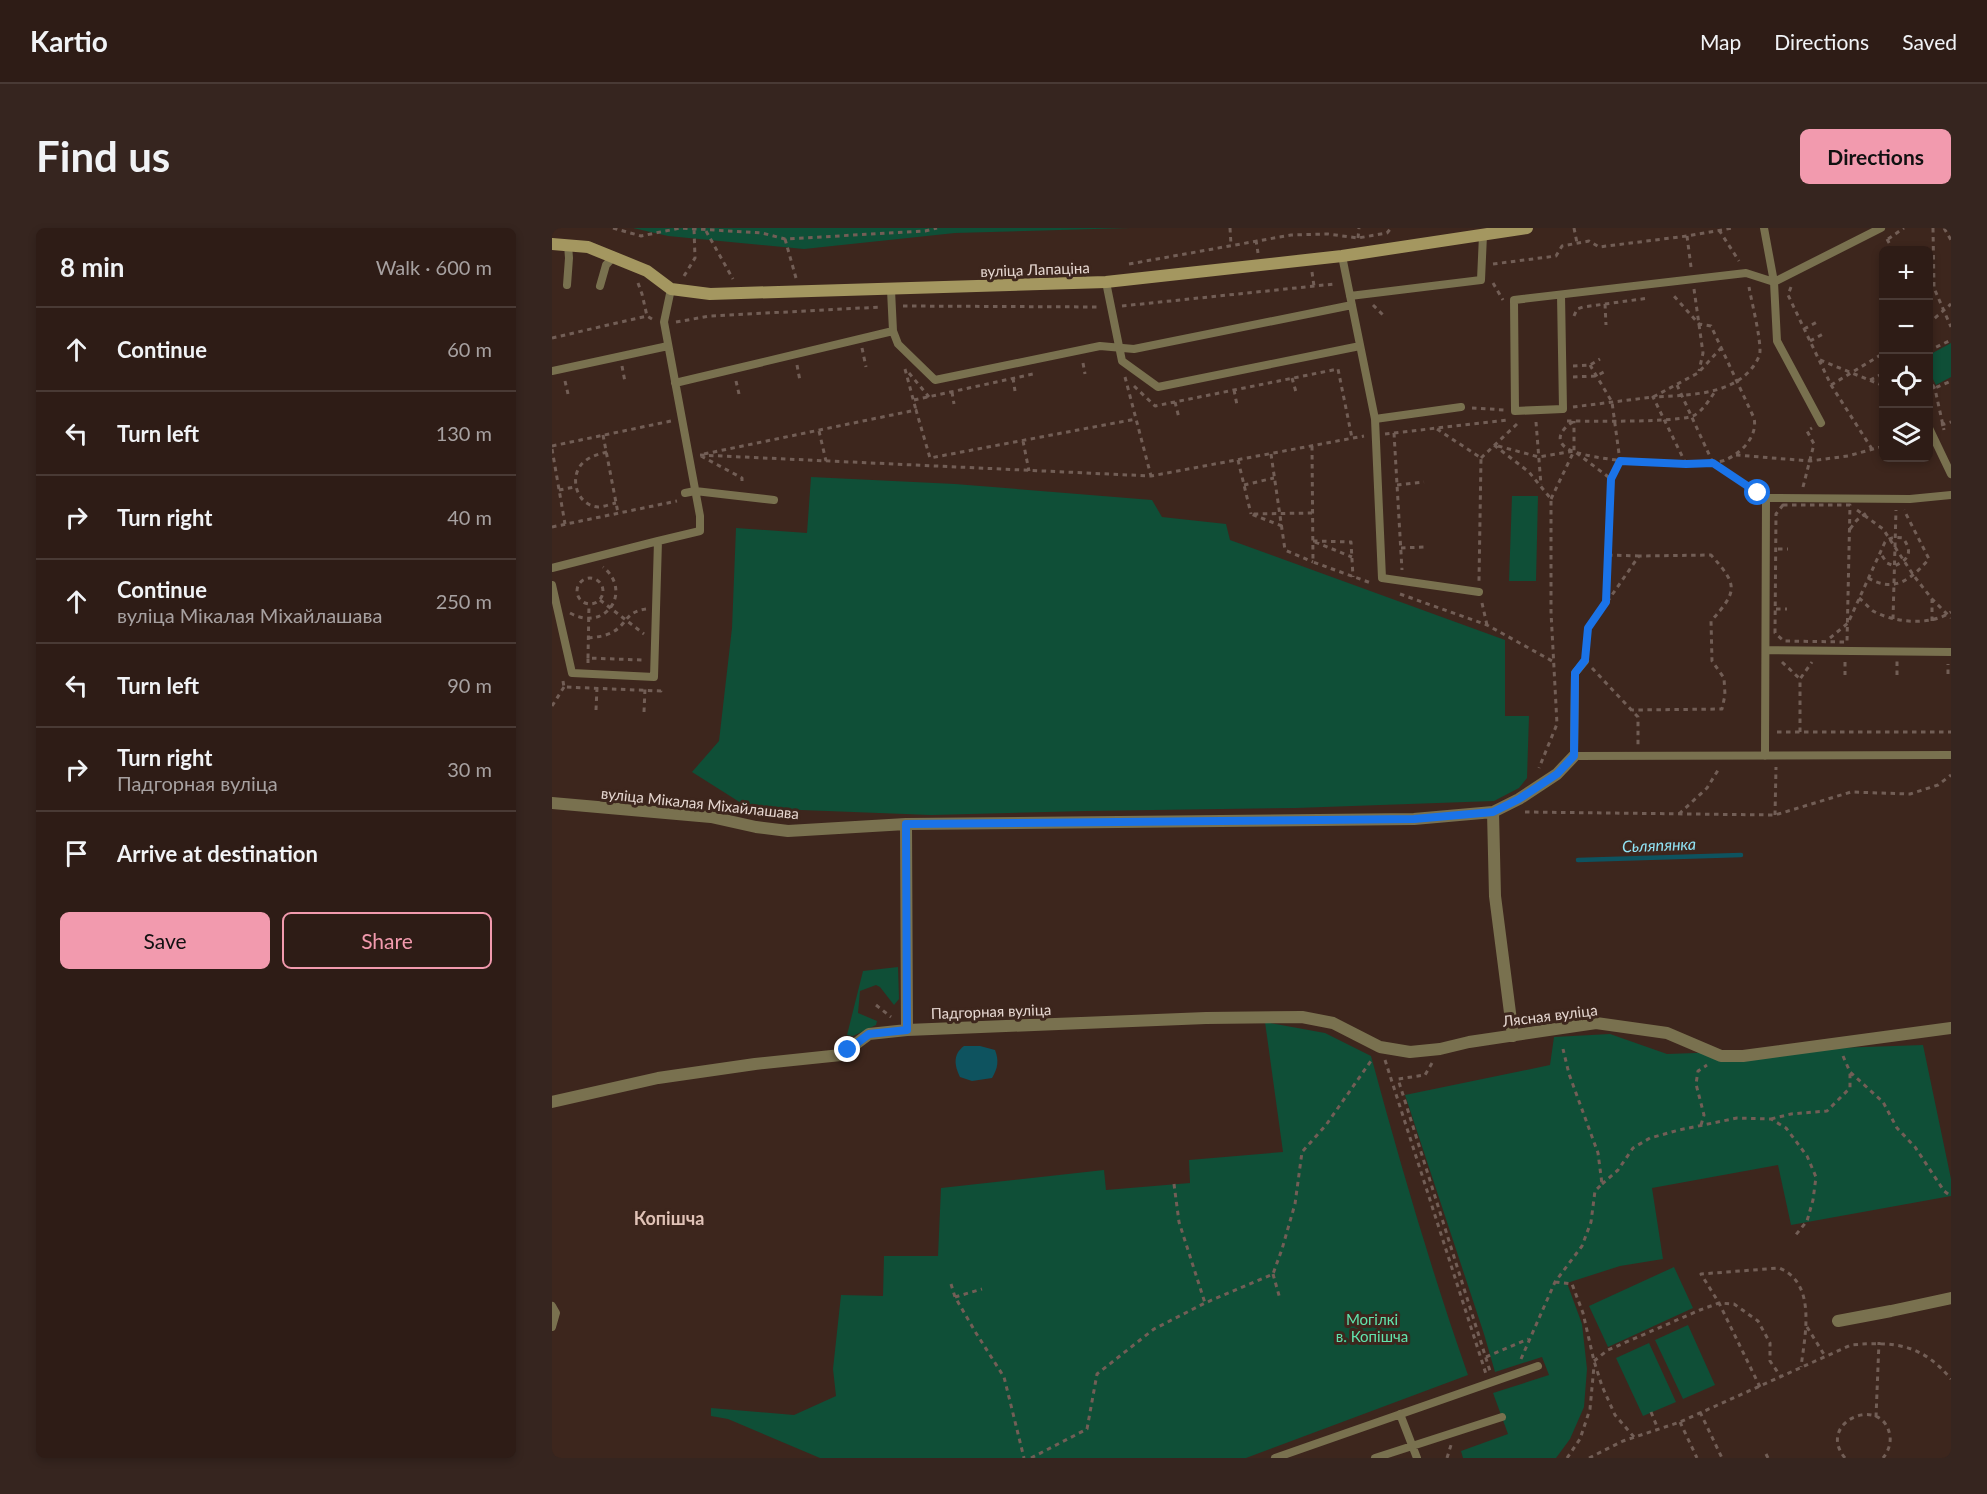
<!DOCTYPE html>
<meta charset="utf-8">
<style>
body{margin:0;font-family:Lato,sans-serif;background:#36251f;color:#f1f3f6}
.controls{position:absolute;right:18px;top:18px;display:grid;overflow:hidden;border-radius:9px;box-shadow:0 3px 9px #0003}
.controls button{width:54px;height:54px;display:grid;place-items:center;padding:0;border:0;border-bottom:2px solid #493a35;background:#2e1c16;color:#f1f3f6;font:30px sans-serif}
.stop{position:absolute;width:18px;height:18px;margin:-14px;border:4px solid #1a73e8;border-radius:50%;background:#fff}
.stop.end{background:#1a73e8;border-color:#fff;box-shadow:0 2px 6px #0008}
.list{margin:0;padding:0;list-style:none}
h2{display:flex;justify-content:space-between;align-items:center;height:78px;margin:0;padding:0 24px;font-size:26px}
h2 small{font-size:20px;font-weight:400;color:#a7a1a1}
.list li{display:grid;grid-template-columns:39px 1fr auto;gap:18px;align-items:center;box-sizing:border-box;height:84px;padding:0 24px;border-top:2px solid #493a35}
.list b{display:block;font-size:22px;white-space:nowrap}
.list p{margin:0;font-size:20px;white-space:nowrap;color:#a7a1a1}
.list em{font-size:20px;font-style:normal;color:#a7a1a1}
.actions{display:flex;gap:12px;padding:18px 24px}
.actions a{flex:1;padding:14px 0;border:2px solid #f29aae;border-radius:9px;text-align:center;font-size:21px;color:#f29aae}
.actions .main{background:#f29aae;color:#111}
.icon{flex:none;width:33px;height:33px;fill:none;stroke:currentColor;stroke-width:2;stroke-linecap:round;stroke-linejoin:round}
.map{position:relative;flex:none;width:1399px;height:1230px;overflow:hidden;border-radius:9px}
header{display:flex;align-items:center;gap:36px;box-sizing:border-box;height:84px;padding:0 30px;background:#2e1c16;border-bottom:2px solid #493a35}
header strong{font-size:28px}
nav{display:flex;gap:33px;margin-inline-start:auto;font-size:21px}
.intro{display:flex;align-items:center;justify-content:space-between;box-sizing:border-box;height:144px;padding:0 36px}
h1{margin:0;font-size:42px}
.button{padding:15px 27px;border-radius:9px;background:#f29aae;color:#111;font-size:21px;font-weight:700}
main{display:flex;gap:36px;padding:0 36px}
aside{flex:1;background:#2e1c16;border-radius:9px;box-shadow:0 3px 9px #0003}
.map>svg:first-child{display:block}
</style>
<header>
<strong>Kartio</strong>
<nav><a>Map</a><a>Directions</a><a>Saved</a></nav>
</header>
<div class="intro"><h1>Find us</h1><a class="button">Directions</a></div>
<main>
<aside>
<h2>8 min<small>Walk · 600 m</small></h2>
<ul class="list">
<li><svg class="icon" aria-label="ahead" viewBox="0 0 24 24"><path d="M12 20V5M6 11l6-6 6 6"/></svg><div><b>Continue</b></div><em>60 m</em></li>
<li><svg class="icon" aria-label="left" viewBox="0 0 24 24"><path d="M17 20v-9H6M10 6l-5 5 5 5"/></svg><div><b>Turn left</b></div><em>130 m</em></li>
<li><svg class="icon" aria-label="right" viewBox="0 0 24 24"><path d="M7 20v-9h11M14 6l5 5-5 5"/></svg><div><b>Turn right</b></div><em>40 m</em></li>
<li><svg class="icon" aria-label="ahead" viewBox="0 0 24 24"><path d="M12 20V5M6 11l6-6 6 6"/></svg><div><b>Continue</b><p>вуліца Мікалая Міхайлашава</p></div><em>250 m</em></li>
<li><svg class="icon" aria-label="left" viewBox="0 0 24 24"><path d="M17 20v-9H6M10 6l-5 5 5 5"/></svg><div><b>Turn left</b></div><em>90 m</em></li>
<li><svg class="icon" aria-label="right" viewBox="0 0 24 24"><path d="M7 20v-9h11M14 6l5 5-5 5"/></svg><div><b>Turn right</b><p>Падгорная вуліца</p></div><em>30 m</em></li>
<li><svg class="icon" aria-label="arrive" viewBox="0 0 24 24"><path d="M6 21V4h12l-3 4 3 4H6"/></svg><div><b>Arrive at destination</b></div></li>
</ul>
<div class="actions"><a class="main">Save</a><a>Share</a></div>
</aside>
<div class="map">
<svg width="1399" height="1230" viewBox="0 0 1399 1230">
<rect width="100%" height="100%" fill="#3d261d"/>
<path fill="#0f4f37" d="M 81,0 L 578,0 L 403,5 L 252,21 L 116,8 Z
M 1399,115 L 1399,149 L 1384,157 L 1377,143 L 1377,127 Z
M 259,249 L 403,256 L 600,272 L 610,289 L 674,296 L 678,312 L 953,412 L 953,488 L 977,488 L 975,550 L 967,560 L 942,573 L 744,580 L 534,583 L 379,587 L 197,580 L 140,544 L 167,513 L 180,400 L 184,300 L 255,305 Z
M 960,268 L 986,268 L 984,353 L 957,353 Z
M 346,739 L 347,771 L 342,777 L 328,759 L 324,757 L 308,763 L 306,785 L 325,793 L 324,797 L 301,808 L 295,807 L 311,743 Z
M 713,794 L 773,805 L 819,828 C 848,935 879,1042 916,1147 L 694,1230 L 268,1230 L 176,1191 L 159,1188 L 159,1180 L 242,1187 L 284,1168 L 281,1141 L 289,1067 L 331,1068 L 332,1028 L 386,1028 L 389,960 L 552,942 L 554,962 L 638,955 L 637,932 L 731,924 Z
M 1058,806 L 1115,826 L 1371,817 L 1399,951 L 1399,968 L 1239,997 L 1226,937 L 1100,960 L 1111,1031 L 1068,1038 L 1015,1055 L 1030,1096 L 1035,1141 L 1032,1179 L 1018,1211 L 1004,1230 L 911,1230 L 909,1223 L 956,1206 L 941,1165 L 997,1147 L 990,1129 L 943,1144 L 932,1106 L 853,867 L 998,837 L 1002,809 Z
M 1122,1039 L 1141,1080 L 1056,1119 L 1037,1078 Z
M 1136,1097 L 1163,1157 L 1131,1171 L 1103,1112 Z
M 1097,1115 L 1124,1174 L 1091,1188 L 1064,1130 Z"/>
<path fill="#0e535f" d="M 412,818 L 428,818 L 443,822 C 447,832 446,840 440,850 L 420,853 L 408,849 C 402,837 401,826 412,818 Z"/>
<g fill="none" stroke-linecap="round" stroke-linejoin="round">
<path stroke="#0e535f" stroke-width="4.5" d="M 1026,632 L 1189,627"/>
<path stroke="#725e56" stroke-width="3" stroke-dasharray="4.5 4.5" stroke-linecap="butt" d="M 61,0 L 89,8 L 128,0 L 210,5 L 233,11 L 373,3 L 385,0
M 678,0 L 679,17
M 1022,0 L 1025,15
M 1381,0 L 1382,60 L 1399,99
M 1392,0 L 1399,12
M 1167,2 L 1187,33
M 154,3 L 181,51
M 1135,8 L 1139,39
M 806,10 L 807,0
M 233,11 L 244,50
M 1335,11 L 1341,22
M 1336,11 L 1352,0
M 704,12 L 706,25
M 577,36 L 739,7 L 776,6 L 806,10 L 835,5 L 839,0
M 941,36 L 1004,28 L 1010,18 L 1037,13 L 1047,19 L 1135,8 L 1181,0
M 760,44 L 762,58
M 132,48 L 143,30 L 142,0
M 86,55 L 90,66 L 95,88
M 941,55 L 951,72
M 1239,59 L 1236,67 L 1279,157 L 1320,221
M 1142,61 L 1151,125 L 1147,143
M 1053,76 L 1054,97
M 821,77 L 833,89
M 351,78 L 548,79
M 570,78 L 782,56
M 1022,88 L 1025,81 L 1031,79 L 1097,70
M 124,94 L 158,88 L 329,79
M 1376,96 L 1399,76
M 1252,101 L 1265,94
M 0,110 L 95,88 L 100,91
M 1258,113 L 1271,106
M 310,120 L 314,139
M 1376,123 L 1399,112
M 1268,132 L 1332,158
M 531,135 L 533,146
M 245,137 L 248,153
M 1038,137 L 1060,174 L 1068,233 L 1059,251 L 1055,373
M 70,138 L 73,154
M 1021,138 L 1038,137 L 1048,131
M 353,141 L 364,182
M 357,145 L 377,169
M 573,149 L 599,248
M 1021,149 L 1044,148 L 1054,143
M 1376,149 L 1383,161 L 1392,202
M 461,150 L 463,163
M 740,150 L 744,164
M 1318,152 L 1332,145
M 13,153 L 16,166
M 184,153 L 187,166
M 1125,157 L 1161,235 L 1205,264
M 1279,157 L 1332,125
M 582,158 L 603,178 L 786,141 L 800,210
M 682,162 L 685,177
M 1376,163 L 1399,153
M 400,164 L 402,176
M 362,172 L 481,146
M 623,174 L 627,190
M 1021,179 L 1101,169 L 1146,145 L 1169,120
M 920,180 L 953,182
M 1015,193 C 1036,193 1130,195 1143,187 C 1152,181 1158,171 1164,162
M 984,194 L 989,257
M 1021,194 C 1012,199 1002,210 1013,219 C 1029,234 1152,241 1173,232 C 1190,225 1206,208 1202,190 L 1159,98 L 1147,96 L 1121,67
M 1389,197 L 1399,194
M 885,201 L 929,230 L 927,353
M 267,203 L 274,233
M 842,205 L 850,342
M 833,206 L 955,192
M 51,207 L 66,285
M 471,213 L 477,243
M 942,217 L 977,244 L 999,271 L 999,384 L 1005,496 L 987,540
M 0,218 L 119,193
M 760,218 L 761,334 L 819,355
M 946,218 L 987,229 L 1022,223 L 1059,251
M 0,221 L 13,296
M 55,224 C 47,226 39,228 33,233 C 16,246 23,277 46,279 C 51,279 59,276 64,275
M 152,226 L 364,182 L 378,230 L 584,191
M 719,226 L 733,322 L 761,334
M 148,227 L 599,248 L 812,208
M 1184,227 L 1258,233 L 1296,228 L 1332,218
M 149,228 L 190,250 L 190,257
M 929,230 L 965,196
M 686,232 L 699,286
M 1134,236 L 1101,169 C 1133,167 1178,168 1200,140 C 1204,135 1208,128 1208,123 C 1208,106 1200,76 1197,59
M 692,257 L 722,250
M 845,257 L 872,254
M 1251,259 L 1262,216 L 1255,203 L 1260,200
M 7,262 L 23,259
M 999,271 L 1022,223 L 1022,193
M 1231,277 L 1298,277 L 1295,414 L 1232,413 L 1223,405 L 1224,286 Z
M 1305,282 L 1331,301 L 1362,348 L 1380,371 L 1399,390
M 730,298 L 699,286 L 760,285
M 0,299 L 125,273
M 1298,301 L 1305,292 L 1317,283
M 761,313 L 799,314 L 801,349
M 763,314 L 800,329
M 849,320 L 872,319
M 1226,321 L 1236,321
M 1056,327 L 1087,328
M25 363a13 13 0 1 1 26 0a13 13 0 1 1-26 0Z
M 1316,350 C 1343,365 1358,352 1377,331 L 1352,282
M 848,366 L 935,397 L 1002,434
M 1307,370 C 1312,374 1316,379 1321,383 C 1343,395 1378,398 1399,384
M 48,372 L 92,406
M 930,375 L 935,397
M 1224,381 L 1235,381
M 18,385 C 54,405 81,363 51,339
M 1341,391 L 1344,282
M 1380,393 L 1380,371
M 36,410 C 45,409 54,408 61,404 C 76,395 73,384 94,381
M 1278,410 L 1296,395 L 1333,314 C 1339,309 1343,309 1351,310 C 1361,324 1357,332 1342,338 L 1335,335 L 1329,326
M 1034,422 L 1037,400 L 1087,328 L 1159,327 C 1186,357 1186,363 1159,393 L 1160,433 L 1172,450 L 1173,467 L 1170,481 L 1080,482
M 36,430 L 37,376
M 1230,434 L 1248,451
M 1293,434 L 1293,447
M 36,435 L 36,430 L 90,432
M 1040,440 L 1086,489 L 1086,517
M 1396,446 L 1396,436
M 1345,447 L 1345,433
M 11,453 L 12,459 L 109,463 L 109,459
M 0,478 L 12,459
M 44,482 L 45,460
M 92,484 L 93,461
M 1225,504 L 1399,504
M 1248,504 L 1248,451 L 1260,434
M 973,584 L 1223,587 L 1299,564 L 1358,566 L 1386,557 L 1399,547
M 1127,586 L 1155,560 L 1168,539
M 1223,587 L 1224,539
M 324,777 L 339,789
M 1291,828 L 1298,844 L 1331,874 L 1345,900 L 1363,919 L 1392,963 L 1399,968
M 833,832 L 934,1146
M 880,835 L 873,847 L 846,851 L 938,1143
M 1219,891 L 1239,886 L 1275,883 L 1298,860 L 1298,845
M 1149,897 L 1152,887 L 1144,856 L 1146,843 L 1155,837
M 622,956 L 627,994 L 653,1075
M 1050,956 L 1066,942 L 1081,920 L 1098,910 L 1127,902 L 1185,890 L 1219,891 L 1234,900 L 1255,928 L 1264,949 L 1261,972 L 1255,993 L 1242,1009
M 721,1046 L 728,1071
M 1003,1054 L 1020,1056 L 1031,1085 L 1042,1133 L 1050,1158 L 1063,1187 L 1082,1209
M 399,1056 L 403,1069 L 424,1105 L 452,1149 L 472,1230
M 403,1069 L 430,1061
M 1255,1099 L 1273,1128
M 934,1129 L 976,1111
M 969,1131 L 1003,1054 L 1030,1018 L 1039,994 L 1043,963 L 1050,956 L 1046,925 L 1017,846 L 1011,821
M 1042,1133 L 1056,1122 L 1148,1082 L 1167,1075 L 1182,1076 L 1206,1093 L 1218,1115 L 1218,1133 L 1229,1149
M 1208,1159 L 1167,1075 L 1149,1046 L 1227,1040 C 1265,1055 1253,1107 1249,1139
M 1099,1184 L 1106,1201
M 1148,1184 L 1170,1230
M 1324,1189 L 1327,1114
M 1128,1194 L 1145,1230
M 1214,1226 L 1216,1230
M 479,1230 L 535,1201 L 545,1146 L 602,1101 L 653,1075 L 721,1046 L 730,1021 L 743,976 L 750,924 L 774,897 L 821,830
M 895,1230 L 899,1217
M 1015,1230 L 1028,1211 L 1038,1181 L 1042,1138
M 1037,1230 L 1071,1213 L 1128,1194 L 1299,1117 C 1342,1113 1370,1116 1399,1151
M 1293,1230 C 1263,1194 1331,1165 1338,1208 C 1339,1216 1336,1224 1331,1230"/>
<path stroke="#79714f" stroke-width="8" d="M 1212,0 L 1222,54 L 1225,113 L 1269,195
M 790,28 L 823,191 L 830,350 L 927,364
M 554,54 L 570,133 L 606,159 L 808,118
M 15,57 L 17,30 L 16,17
M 48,58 L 54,37 L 62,28
M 339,62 L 341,103 L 346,116 L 383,152 L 548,118 L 582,121 L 800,77
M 1009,67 L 1011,181 L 963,183 L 962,72 L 1194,45 L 1222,54 L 1329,0
M 798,68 L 929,52 L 931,7
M 0,143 L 116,118
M 123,155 L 341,103
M 823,191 L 909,179
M 1377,200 L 1399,246
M 133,265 L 143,263 L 222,272
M 106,313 L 148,303 L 148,288 L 112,94 L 119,61
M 0,340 L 106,313 L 102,449 L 20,445 L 0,357
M 1214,422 L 1399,424
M 1033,433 L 1023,445 L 1022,528 L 1399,527
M 1213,528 L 1214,270 L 1358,271 L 1399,267
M 0,1078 L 4,1085 L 0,1099
M 848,1186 L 865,1230
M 723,1230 L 986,1138
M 823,1230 L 950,1189"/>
<path stroke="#79714f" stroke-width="12" d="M 0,575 L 159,589 L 204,599 L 236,603 L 354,596 L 862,591 L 941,584 L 967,571 L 1005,546 L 1022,528
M 941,584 L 943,668 L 961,808
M 354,596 L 355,802
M 0,874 L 106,850 L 203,836 L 289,827 L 317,806 L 355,802 L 654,790 L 750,789 L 781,795 L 828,819 L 858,824 L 888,821 L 917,814 L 1044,795 L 1115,805 L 1169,828 L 1191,828 L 1399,800
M 1286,1093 L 1339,1083 L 1399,1070"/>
<path stroke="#a49760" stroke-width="12" d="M 0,16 L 36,19 L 95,43 L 119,61 L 158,66 L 554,54 L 790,28 L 975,0"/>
</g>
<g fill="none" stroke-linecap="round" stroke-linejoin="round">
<path stroke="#1a73e8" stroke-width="8" d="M 296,822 L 317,806 L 355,802 L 354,596 L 862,591 L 941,584 L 967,571 L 1005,546 L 1022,528 L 1023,445 L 1033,432 L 1036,400 L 1054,374 L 1059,251 L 1068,233 L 1134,236 L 1161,235 L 1206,265"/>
</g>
<g text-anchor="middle" stroke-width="6" stroke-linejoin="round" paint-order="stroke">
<g font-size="15" fill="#e6d7d1" stroke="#3d261d">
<text transform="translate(483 42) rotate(-2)" y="5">вуліца Лапаціна</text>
<text transform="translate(148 576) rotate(6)" y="5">вуліца Мікалая Міхайлашава</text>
<text transform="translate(439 784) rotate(-2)" y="5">Падгорная вуліца</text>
<text transform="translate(998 788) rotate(-7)" y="5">Лясная вуліца</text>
</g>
<g font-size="15" fill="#61e4ad" stroke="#3d261d">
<text x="820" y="1097">Могілкі<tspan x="820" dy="17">в. Копішча</tspan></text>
</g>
<g font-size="16" font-style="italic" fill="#91e4f6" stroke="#3d261d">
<text transform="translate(1107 617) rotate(-2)" y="6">Сьляпянка</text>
</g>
<g font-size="18" font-weight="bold" fill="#e0c2b6" stroke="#3d261d">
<text x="117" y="997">Копішча</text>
</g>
</g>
</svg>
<div class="controls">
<button>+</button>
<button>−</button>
<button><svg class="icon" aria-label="locate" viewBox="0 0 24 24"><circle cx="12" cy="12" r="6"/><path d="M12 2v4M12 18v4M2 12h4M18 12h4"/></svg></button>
<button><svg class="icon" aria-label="layers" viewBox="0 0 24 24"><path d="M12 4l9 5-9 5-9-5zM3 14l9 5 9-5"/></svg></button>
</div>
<div class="stop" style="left:1206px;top:265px"></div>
<div class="stop end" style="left:296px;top:822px"></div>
</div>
</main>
